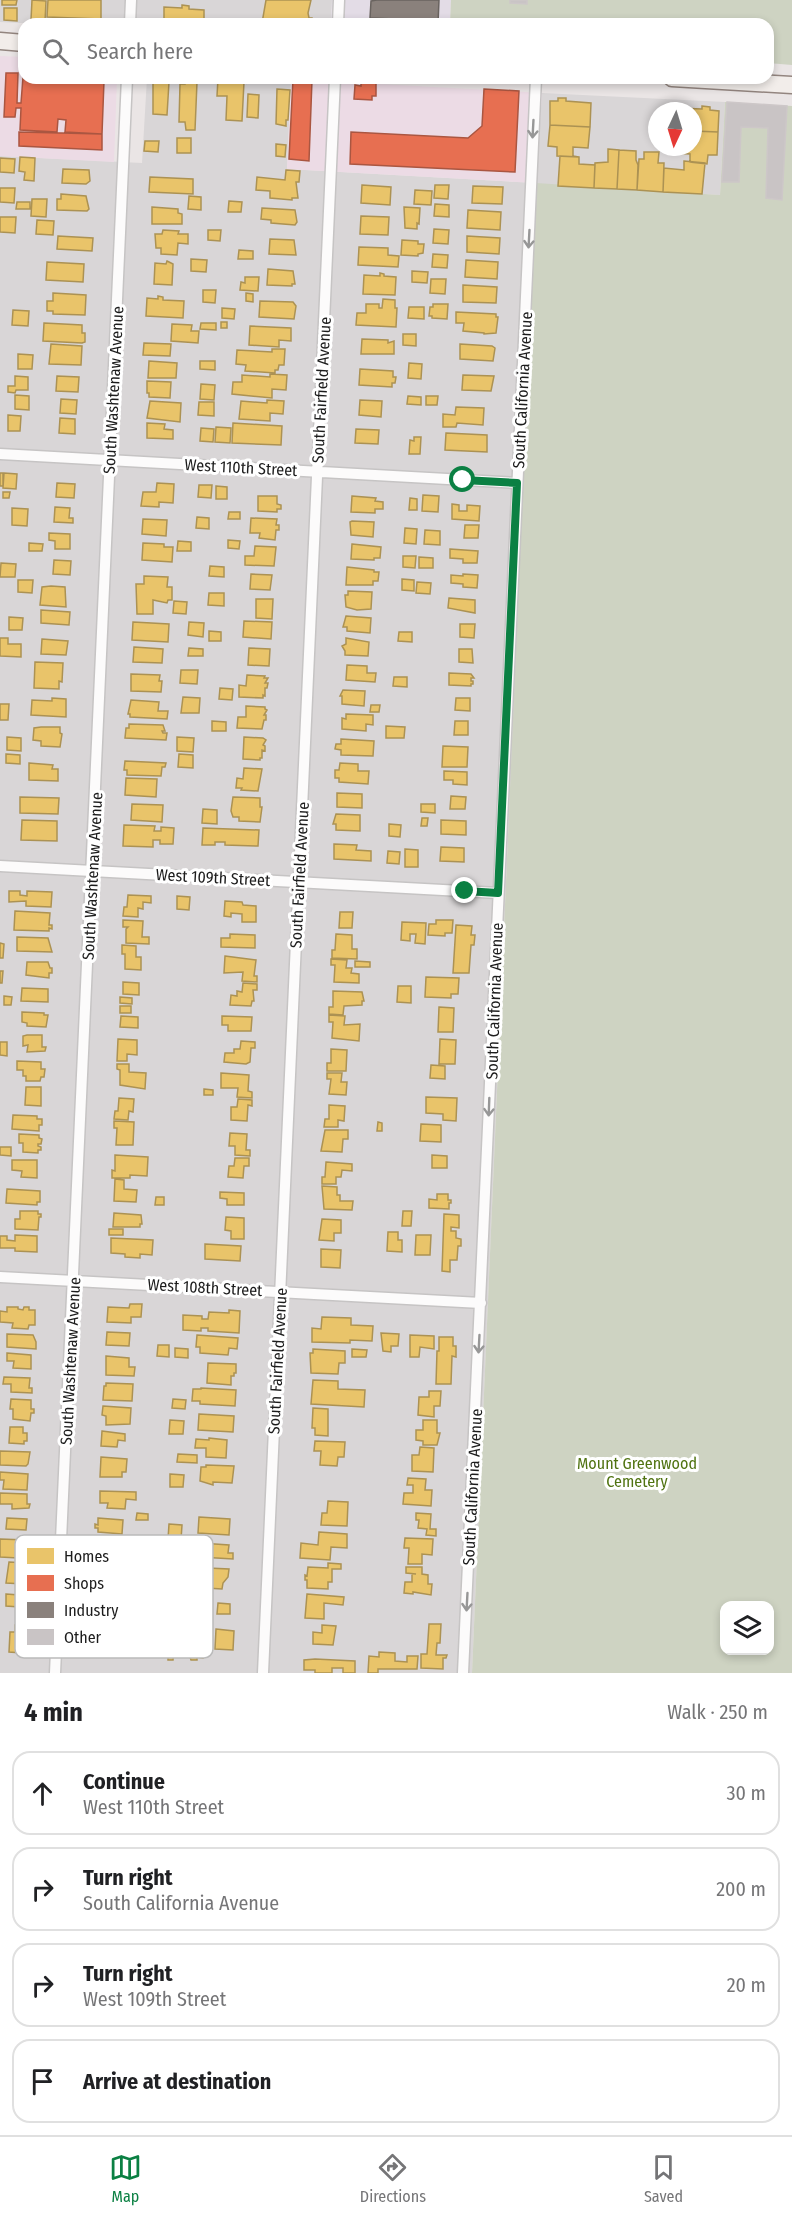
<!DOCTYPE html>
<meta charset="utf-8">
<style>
body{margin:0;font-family:"Fira Sans Condensed",sans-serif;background:#f6f6f6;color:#202124}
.controls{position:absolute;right:18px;bottom:18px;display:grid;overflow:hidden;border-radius:12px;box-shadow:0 3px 9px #0003}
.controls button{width:54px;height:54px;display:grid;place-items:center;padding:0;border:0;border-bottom:2px solid #e0e0e0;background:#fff;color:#202124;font:30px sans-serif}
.compass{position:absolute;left:648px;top:102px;width:54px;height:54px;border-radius:50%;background:#fff;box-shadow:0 3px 9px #0003;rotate:184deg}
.stop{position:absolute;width:18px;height:18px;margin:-14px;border:4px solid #0b8043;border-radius:50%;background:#fff}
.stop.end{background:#0b8043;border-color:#fff;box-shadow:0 2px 6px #0008}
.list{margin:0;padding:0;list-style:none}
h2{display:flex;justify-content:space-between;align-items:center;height:78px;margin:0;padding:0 24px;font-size:26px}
h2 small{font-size:20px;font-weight:400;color:#757577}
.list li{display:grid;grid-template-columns:39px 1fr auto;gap:18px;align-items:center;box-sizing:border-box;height:84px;margin:0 12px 12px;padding:0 12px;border:2px solid #e0e0e0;border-radius:18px}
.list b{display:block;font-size:22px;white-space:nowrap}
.list p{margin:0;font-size:20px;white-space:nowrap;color:#757577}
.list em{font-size:20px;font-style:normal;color:#757577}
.icon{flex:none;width:33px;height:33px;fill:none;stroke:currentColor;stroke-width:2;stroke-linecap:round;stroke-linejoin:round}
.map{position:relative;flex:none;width:792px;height:1673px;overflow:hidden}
.search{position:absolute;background:#fff;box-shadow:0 3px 9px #0003;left:18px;right:18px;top:18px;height:66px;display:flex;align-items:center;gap:15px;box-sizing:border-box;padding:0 21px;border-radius:18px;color:#757577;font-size:22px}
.sheet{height:462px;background:#fff}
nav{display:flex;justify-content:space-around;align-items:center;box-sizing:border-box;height:84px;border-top:2px solid #e0e0e0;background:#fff;font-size:16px;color:#757577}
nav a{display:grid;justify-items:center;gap:3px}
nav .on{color:#0b8043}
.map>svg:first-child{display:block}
</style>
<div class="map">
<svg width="792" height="1673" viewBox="0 0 792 1673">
<rect width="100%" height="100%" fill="#eae5e5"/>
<path fill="#d9d6d7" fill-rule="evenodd" d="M 0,0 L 332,0 L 331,24 L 41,24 L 0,22 Z
M 147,78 L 291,79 L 287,169 L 536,183 L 542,93 L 725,102 L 720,195 L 536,184 L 472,1673 L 0,1673 L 0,156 L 142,163 ZM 657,111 L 693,111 L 693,147 L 657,147 Z"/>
<path fill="#ecdbe5" d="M 0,56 L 24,57 L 24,78 L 117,78 L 114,162 L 0,156 Z
M 291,79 L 542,93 L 536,183 L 287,169 Z"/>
<path fill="#e3dce6" d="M 332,0 L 451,0 L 450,24 L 331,24 Z"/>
<path fill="#ced3c2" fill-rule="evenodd" d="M 451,0 L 792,0 L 792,65 L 768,63 L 768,24 L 450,24 Z
M 725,102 L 792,106 L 792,1673 L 472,1673 L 536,183 L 720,195 ZM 724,1606 L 770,1606 L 770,1650 L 724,1650 Z"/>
<path fill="#e9c46a" stroke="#ac9253" stroke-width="1.5" d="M 2,0 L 17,0 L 16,5 L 2,5 Z
M 32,0 L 46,1 L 45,21 L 31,20 Z
M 48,0 L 101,0 L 101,19 L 47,17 Z
M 266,0 L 311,0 L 308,13 L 309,18 L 312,18 L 312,24 L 262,23 Z
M 182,5 L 189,6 L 189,9 L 204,10 L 204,24 L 164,24 L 164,7 L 182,8 Z
M 4,8 L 17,8 L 17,21 L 4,20 Z
M 218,78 L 246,78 L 246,83 L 244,82 L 242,121 L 226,120 L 227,96 L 217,96 Z
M 153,82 L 169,82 L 167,115 L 153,114 Z
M 185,82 L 197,82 L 195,130 L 186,130 L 185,122 L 179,122 L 180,84 L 185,84 Z
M 277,89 L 290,90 L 288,120 L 286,120 L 286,126 L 276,124 Z
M 248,94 L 259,95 L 258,118 L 247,117 Z
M 558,98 L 566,98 L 566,101 L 591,103 L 590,127 L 550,125 L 550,101 L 558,101 Z
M 702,106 L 710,107 L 710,110 L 719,111 L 718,132 L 693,131 L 693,111 L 679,111 L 679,108 L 702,109 Z
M 550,125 L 590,127 L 588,148 L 573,147 L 573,156 L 579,157 L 557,156 L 557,147 L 548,146 Z
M 693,131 L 718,132 L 717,155 L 708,155 L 707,164 L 690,162 L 690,154 L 676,153 L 677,147 L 693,147 Z
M 177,138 L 191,138 L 191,153 L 177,153 Z
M 145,141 L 159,141 L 158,152 L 144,151 Z
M 276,144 L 286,145 L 285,157 L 276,156 Z
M 608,149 L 619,150 L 617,189 L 594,188 L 595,163 L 608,162 Z
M 619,150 L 636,151 L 636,160 L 638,165 L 637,190 L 617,189 Z
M 644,152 L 659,152 L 658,163 L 664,163 L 663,192 L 637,190 L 639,159 L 644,159 Z
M 560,156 L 579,157 L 579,164 L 595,165 L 594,188 L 558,186 Z
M 20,157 L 35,158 L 34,181 L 24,180 L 25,172 L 19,171 Z
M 0,158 L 15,159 L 14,173 L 0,172 Z
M 684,161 L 705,163 L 702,194 L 663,192 L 664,168 L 684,170 Z
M 63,169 L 89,170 L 90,181 L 86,184 L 62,183 Z
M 286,170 L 300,171 L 299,182 L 296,182 L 298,198 L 292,198 L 292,200 L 270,198 L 270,191 L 256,190 L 257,177 L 285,180 Z
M 150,177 L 193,179 L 193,194 L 149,192 Z
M 362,185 L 391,187 L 390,205 L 361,203 Z
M 435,185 L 449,185 L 448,199 L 434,198 Z
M 473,186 L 503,187 L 502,204 L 472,203 Z
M 0,188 L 15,188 L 14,203 L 0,202 Z
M 415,190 L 432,191 L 431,205 L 414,204 Z
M 61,194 L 86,196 L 89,209 L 87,211 L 57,210 L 57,199 L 61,199 Z
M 189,196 L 201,197 L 201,210 L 188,209 Z
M 32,199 L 47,199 L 46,217 L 31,216 Z
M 229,201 L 242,202 L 241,212 L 228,212 Z
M 17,202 L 30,202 L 30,209 L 16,209 Z
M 435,204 L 449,205 L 449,217 L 434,216 Z
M 152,207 L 178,209 L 178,213 L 182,214 L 182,224 L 152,224 Z
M 404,207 L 420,208 L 419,224 L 417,223 L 417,229 L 405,228 Z
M 262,208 L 295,210 L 297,222 L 295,225 L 271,223 L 271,220 L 261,219 Z
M 468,210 L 501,212 L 500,230 L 467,228 Z
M 361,216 L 389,217 L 388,235 L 360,234 Z
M 0,217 L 16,217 L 15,233 L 0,232 Z
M 37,220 L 54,221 L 53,235 L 36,234 Z
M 434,229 L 449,230 L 448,244 L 433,243 Z
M 163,230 L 179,231 L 178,234 L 188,234 L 188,244 L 178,243 L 177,255 L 161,254 L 161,248 L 156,248 L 155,234 L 162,234 Z
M 208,230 L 221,230 L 220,241 L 208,240 Z
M 58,236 L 93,238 L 92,251 L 57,249 Z
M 467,236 L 500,238 L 499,254 L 467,252 Z
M 270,239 L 294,240 L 296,255 L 269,254 Z
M 402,240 L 418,241 L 418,244 L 424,244 L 423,253 L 418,254 L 418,256 L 401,255 Z
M 359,247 L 388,248 L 388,255 L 399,256 L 398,267 L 358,265 Z
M 239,250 L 253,251 L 253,259 L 238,259 Z
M 433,254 L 448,255 L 447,268 L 432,267 Z
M 191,259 L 207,260 L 206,272 L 191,271 Z
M 466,260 L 498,262 L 497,279 L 465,277 Z
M 167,261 L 173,264 L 172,285 L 154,284 L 155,263 L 166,264 Z
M 47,262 L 84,264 L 83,282 L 46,280 Z
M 268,269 L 293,271 L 295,284 L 292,284 L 292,286 L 267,285 Z
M 412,271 L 428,272 L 427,283 L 412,282 Z
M 380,273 L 384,274 L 384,276 L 396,277 L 395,295 L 363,294 L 364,275 L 380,276 Z
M 245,277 L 259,277 L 258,291 L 240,290 L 241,282 L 245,283 Z
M 431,279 L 446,279 L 445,294 L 430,293 Z
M 463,285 L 497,287 L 496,303 L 463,302 Z
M 203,290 L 216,290 L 215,303 L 203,302 Z
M 53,293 L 86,295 L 85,315 L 53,314 L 53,311 L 47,311 L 47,301 L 53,301 Z
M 246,293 L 253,294 L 253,302 L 246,301 Z
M 158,296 L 163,297 L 163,300 L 184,301 L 183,318 L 146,316 L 147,298 L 158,299 Z
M 383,299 L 395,300 L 395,308 L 397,308 L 396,327 L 356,325 L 357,313 L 366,313 L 366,304 L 379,304 L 379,308 L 382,308 Z
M 260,301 L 293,302 L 296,306 L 294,319 L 259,317 Z
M 433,304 L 448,304 L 447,319 L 432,318 L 432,316 L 429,316 L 430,307 L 433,307 Z
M 409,307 L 424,307 L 424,319 L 408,318 Z
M 222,308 L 235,309 L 234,319 L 222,318 Z
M 13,310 L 29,311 L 28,326 L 12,325 Z
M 456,312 L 496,314 L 496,317 L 498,317 L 496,333 L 484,334 L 484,333 L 463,331 L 464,323 L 456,323 Z
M 221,322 L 227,322 L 227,328 L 221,328 Z
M 44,323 L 82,325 L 82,333 L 85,333 L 85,342 L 82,343 L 43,341 Z
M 201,323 L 216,323 L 216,330 L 200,329 Z
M 172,324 L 192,325 L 191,331 L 199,331 L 198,343 L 171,341 Z
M 250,326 L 291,328 L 291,341 L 279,340 L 279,347 L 249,345 Z
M 403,334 L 416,334 L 416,346 L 403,345 Z
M 362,339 L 388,340 L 388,343 L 394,341 L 394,354 L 361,354 Z
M 144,343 L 171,344 L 170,356 L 143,355 Z
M 51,344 L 82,346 L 81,365 L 49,364 Z
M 460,344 L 492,346 L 495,348 L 493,361 L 460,359 Z
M 272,349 L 285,349 L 284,365 L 279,365 L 278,370 L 275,370 L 275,373 L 245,371 L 246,365 L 236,364 L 237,350 L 272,352 Z
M 18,354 L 33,355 L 32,369 L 18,369 Z
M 149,361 L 177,363 L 176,378 L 148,378 Z
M 200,361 L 215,361 L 215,370 L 200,369 Z
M 409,363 L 422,364 L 421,379 L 408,378 Z
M 360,369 L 393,371 L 393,377 L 396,377 L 395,383 L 392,383 L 392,387 L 359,385 Z
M 270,374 L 287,375 L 286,390 L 272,389 L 272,398 L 232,394 L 233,382 L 242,382 L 242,375 L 270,377 Z
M 463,375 L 494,376 L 491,391 L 462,390 Z
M 15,376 L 28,377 L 28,390 L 16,390 L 15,393 L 8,392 L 8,386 L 15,386 Z
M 57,376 L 79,377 L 78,392 L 56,391 Z
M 147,381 L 171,382 L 170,398 L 149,397 L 149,393 L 147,393 Z
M 201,384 L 215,385 L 214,400 L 200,399 Z
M 15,395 L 29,396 L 29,410 L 15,409 Z
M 408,396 L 421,397 L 421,405 L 407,404 Z
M 426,396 L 438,396 L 437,405 L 426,405 Z
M 61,399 L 77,400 L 76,414 L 60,413 Z
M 267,400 L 284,401 L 283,414 L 270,413 L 270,421 L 239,419 L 241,401 L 267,403 Z
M 360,400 L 382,401 L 381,417 L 359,415 Z
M 150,401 L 181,403 L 180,422 L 147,418 Z
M 199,402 L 214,402 L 214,416 L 198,415 Z
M 456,407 L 484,408 L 483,425 L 457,423 L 456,427 L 443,427 L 443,414 L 455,415 Z
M 8,415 L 21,416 L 20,431 L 8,431 Z
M 60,418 L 75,419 L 75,434 L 59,433 Z
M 147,423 L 165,424 L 164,429 L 173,430 L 173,439 L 147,438 Z
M 233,423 L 282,426 L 281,445 L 232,443 Z
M 216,427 L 231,428 L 230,443 L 215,442 Z
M 201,428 L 214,429 L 213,442 L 200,441 Z
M 356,429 L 379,430 L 378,444 L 355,443 Z
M 446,433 L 487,435 L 487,452 L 445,450 Z
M 414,437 L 421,437 L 420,454 L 409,454 L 410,440 L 414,441 Z
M 0,473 L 3,473 L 3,486 L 0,486 Z
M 4,473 L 17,474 L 16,489 L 3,488 Z
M 57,483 L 75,484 L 74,498 L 56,497 Z
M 157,483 L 174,484 L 173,503 L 159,502 L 159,507 L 141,506 L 143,492 L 156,492 Z
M 199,485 L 212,485 L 211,498 L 198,497 Z
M 216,486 L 227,487 L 227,499 L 216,499 Z
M 3,492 L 10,492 L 9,498 L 3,498 Z
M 423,495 L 439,496 L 438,512 L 422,511 Z
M 258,496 L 277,496 L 277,504 L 281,505 L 281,509 L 277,509 L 277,512 L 258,511 Z
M 352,496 L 376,498 L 375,501 L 383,502 L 383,509 L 375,509 L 375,513 L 351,512 Z
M 410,498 L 417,499 L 417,510 L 409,510 Z
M 452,504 L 459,505 L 459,511 L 467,511 L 467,505 L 480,506 L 479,521 L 452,519 Z
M 55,507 L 70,508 L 69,518 L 73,518 L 73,523 L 54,522 Z
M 12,508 L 28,509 L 27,526 L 12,525 Z
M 229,512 L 240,512 L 240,519 L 228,519 Z
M 197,517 L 209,518 L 209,529 L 196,528 Z
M 251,518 L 277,519 L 276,525 L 279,525 L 279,530 L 276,530 L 275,540 L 259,538 L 260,533 L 250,533 Z
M 143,519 L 167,520 L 166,536 L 142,534 Z
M 352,521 L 374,522 L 373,537 L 351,535 L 350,522 Z
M 465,525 L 479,525 L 478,538 L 464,538 Z
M 405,528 L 417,529 L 416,544 L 404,543 Z
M 425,530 L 440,531 L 440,545 L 424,544 Z
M 49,533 L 70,534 L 70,549 L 55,549 L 55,541 L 49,540 Z
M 228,540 L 240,541 L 239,549 L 228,548 Z
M 178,541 L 191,542 L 191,551 L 177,551 Z
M 29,543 L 43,544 L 42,551 L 29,551 Z
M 143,543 L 164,544 L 164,547 L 173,547 L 172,562 L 142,560 Z
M 352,544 L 381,547 L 380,558 L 374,558 L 374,560 L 351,559 Z
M 255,546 L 276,547 L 274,566 L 245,565 L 245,556 L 254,556 Z
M 450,549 L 478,551 L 477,563 L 463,563 L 463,559 L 450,558 Z
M 403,556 L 416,556 L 415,568 L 403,567 Z
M 419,557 L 433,558 L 433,568 L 419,568 Z
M 54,560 L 71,561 L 70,575 L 53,574 Z
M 1,563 L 16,564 L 15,577 L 0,577 Z
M 210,566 L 224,567 L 224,577 L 209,576 Z
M 347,567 L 374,570 L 374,572 L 379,572 L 378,581 L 373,581 L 373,585 L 346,585 Z
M 251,574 L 272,575 L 270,590 L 250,589 Z
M 463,574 L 478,575 L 477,588 L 463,587 L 463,584 L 451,583 L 451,575 L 463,576 Z
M 144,576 L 168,577 L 167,587 L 172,587 L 172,600 L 168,600 L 167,603 L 153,600 L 153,614 L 137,614 L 136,584 L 144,584 Z
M 402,579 L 414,580 L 414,591 L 402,590 Z
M 18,580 L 33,580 L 32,593 L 18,592 Z
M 417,582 L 431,583 L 430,594 L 416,593 Z
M 51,586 L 65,587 L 66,607 L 40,605 L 42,587 Z
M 348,591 L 372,592 L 371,609 L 357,610 L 346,607 L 345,595 L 348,595 Z
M 209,593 L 224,593 L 224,606 L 208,605 Z
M 449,598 L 475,600 L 475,613 L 448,608 Z
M 256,599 L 273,599 L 272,619 L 256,618 Z
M 174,601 L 187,602 L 186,614 L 173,613 Z
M 41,610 L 70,612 L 69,625 L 41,623 Z
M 346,616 L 371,618 L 370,633 L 347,631 L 347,627 L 343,627 Z
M 9,617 L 23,618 L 22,630 L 9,630 Z
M 244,621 L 272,622 L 271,639 L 243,637 Z
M 133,622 L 169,624 L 168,642 L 132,640 Z
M 189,622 L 204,623 L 203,637 L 188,635 Z
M 460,624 L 475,624 L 474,638 L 460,637 Z
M 209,631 L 221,632 L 221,641 L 209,641 Z
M 399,632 L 412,632 L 412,642 L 398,641 Z
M 0,638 L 8,638 L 8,644 L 21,644 L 21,657 L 0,656 Z
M 346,638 L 369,642 L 368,656 L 345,655 L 345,651 L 342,646 L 346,644 Z
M 42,639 L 68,641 L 66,655 L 41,654 Z
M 134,647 L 163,649 L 162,663 L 133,662 Z
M 189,648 L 203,649 L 203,656 L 188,656 Z
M 249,648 L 270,649 L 269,666 L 248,665 Z
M 459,649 L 472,649 L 473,663 L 459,662 Z
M 35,662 L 63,663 L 62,682 L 59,681 L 59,689 L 34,688 Z
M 347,665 L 367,666 L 367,673 L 376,673 L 375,682 L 346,680 Z
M 181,670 L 198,670 L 197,684 L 180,683 Z
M 449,673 L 471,674 L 474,678 L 471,678 L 471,681 L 473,681 L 473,684 L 471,684 L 471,686 L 449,685 Z
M 131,674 L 160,675 L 159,681 L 162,681 L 161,692 L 131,691 Z
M 247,675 L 265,676 L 264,678 L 268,678 L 265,683 L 268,683 L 267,688 L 265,688 L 265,696 L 263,695 L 263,698 L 239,697 L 239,685 L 246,686 Z
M 394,677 L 407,677 L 407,687 L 393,686 Z
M 220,688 L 233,689 L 232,700 L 219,699 Z
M 343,690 L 365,691 L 364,706 L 342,704 L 342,696 L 340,696 Z
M 183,697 L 200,698 L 199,713 L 181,713 Z
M 52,698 L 66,699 L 66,717 L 31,715 L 32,700 L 52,701 Z
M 456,698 L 470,698 L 470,711 L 455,710 Z
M 131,700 L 159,702 L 158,711 L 168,711 L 167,719 L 130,717 L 130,714 L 128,714 Z
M 0,704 L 9,704 L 8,720 L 0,720 Z
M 371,705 L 380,705 L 379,712 L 370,712 Z
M 246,706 L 265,707 L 265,709 L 267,710 L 264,715 L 266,715 L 266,720 L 264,720 L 262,729 L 237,728 L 238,717 L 246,717 Z
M 346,714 L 373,715 L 373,725 L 366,724 L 366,731 L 342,729 L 342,718 L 346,719 Z
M 212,721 L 226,722 L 226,731 L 212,731 Z
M 455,721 L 468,721 L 468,735 L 454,735 Z
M 129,724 L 163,725 L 165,731 L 162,731 L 163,733 L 167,733 L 166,740 L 125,738 L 126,728 L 129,728 Z
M 386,726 L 405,727 L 404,738 L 386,738 Z
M 41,727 L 60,727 L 60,733 L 62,734 L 60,747 L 41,746 L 41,741 L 33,740 L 34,728 Z
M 7,737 L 21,738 L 21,751 L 7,750 Z
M 177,737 L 194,738 L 193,752 L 177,751 Z
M 244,737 L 263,738 L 266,740 L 263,745 L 265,746 L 265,751 L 262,750 L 262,758 L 260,758 L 260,760 L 243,759 Z
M 341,739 L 374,741 L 373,756 L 341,755 L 341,750 L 335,749 L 336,744 L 341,744 Z
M 443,746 L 468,747 L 467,767 L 442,767 Z
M 6,754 L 20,755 L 20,764 L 6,763 Z
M 179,754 L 193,755 L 193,768 L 178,767 Z
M 125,761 L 166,763 L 165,767 L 162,767 L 161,776 L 127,775 L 127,770 L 124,770 Z
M 29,763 L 53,765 L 52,769 L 58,769 L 58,781 L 29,780 Z
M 340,763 L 358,764 L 358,771 L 369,771 L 368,784 L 339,782 L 339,778 L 335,778 L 335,770 L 339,770 Z
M 244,768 L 262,769 L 258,791 L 241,790 L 242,788 L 236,788 L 237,778 L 243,779 Z
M 444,771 L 467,772 L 467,785 L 453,784 L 453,780 L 444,780 Z
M 126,778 L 157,779 L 156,797 L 125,795 Z
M 337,793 L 362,794 L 362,808 L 337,807 Z
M 451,796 L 466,797 L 465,809 L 450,809 Z
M 20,797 L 59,798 L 58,814 L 20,813 Z
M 233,797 L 260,798 L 260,807 L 262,807 L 260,822 L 239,821 L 239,817 L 233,817 L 231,811 Z
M 132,804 L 163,805 L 162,822 L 131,820 Z
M 421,804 L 435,804 L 435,813 L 421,812 Z
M 203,809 L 217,810 L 217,824 L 202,823 Z
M 336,814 L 360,815 L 360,831 L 336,830 L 336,824 L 333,824 Z
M 422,818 L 428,818 L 427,826 L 421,826 Z
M 22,820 L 57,821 L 57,841 L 21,840 Z
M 441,820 L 466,821 L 466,835 L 441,834 Z
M 389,824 L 401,825 L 400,837 L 389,836 Z
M 124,825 L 155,826 L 154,831 L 161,831 L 161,827 L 174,828 L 173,844 L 160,844 L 160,840 L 153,840 L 153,847 L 123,846 Z
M 203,828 L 259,830 L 258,846 L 225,845 L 225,842 L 215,842 L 215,845 L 202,845 Z
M 334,844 L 357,845 L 356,850 L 371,851 L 371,861 L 334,859 Z
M 441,847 L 464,848 L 464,862 L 440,861 Z
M 405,849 L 418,850 L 418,867 L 405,867 Z
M 388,851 L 400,852 L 399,864 L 387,863 Z
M 9,891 L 20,891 L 20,895 L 27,896 L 27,891 L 52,892 L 51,907 L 26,906 L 26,901 L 9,902 Z
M 128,895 L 151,896 L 151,903 L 143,902 L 143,909 L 138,908 L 138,917 L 123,916 L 124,907 L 127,907 Z
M 177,896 L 190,897 L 189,910 L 177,909 Z
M 225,901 L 242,902 L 243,905 L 256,906 L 256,922 L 242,922 L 242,914 L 231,913 L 231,917 L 224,916 Z
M 15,911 L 50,913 L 49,925 L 52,925 L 52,929 L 49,928 L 49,931 L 14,930 Z
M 340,912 L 353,912 L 352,928 L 339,928 Z
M 123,920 L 143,921 L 142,937 L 149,937 L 149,944 L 126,943 L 126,929 L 128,927 L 123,927 Z
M 436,920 L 453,920 L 452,933 L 445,933 L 445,936 L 428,935 L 429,924 L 436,924 Z
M 402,922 L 426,923 L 425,944 L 415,943 L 416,934 L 410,934 L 410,941 L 401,940 Z
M 456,925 L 472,926 L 471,935 L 475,935 L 474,945 L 471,945 L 469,973 L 453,973 Z
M 230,934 L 255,935 L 255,948 L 221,947 L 221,938 L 230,938 Z
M 336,934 L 352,935 L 352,949 L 357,949 L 357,959 L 332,958 L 332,950 L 335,950 Z
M 17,937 L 48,938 L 52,952 L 17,951 Z
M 0,943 L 4,944 L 3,958 L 0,958 Z
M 122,945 L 136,946 L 136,957 L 141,957 L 141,970 L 125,969 L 125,954 L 122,954 Z
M 225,956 L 256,960 L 254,976 L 257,976 L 257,982 L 242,981 L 243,972 L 224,973 Z
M 331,959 L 347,960 L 346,968 L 352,968 L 351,973 L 359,974 L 359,983 L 334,982 L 335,965 L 331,965 Z
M 355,961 L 370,962 L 370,967 L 355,967 Z
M 27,962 L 48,962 L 50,968 L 52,968 L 52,973 L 49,973 L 49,978 L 26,975 Z
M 0,971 L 3,971 L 2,983 L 0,983 Z
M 426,977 L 459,978 L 458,994 L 451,994 L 451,998 L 425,997 Z
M 123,982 L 139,983 L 139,995 L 123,994 Z
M 243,983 L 257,984 L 257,990 L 253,990 L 254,1001 L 252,1001 L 251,1006 L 230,1005 L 231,995 L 237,996 L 237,991 L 242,992 Z
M 398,986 L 411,986 L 411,1003 L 397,1002 Z
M 22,988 L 48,989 L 48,1002 L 21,1001 Z
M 333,991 L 362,992 L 364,1001 L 362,1001 L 362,1005 L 344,1006 L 343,1015 L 329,1014 L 329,1007 L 333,1007 Z
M 4,996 L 12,997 L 11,1005 L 4,1005 Z
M 120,997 L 132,998 L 132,1004 L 120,1003 Z
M 120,1006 L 131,1006 L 131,1013 L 120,1013 Z
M 439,1007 L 454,1008 L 453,1032 L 438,1032 Z
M 22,1012 L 44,1013 L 44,1015 L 48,1015 L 46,1027 L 27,1026 L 27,1023 L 22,1022 Z
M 329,1015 L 345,1016 L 344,1025 L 360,1024 L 359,1041 L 332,1038 L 333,1022 L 329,1022 Z
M 121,1016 L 138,1017 L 138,1028 L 120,1027 Z
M 222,1016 L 252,1017 L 251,1031 L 228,1031 L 228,1025 L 222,1025 Z
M 27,1035 L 42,1035 L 42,1047 L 46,1047 L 45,1051 L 27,1052 L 28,1045 L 23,1046 L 23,1036 Z
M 118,1039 L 137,1040 L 137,1055 L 127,1054 L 127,1061 L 117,1061 Z
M 440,1039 L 456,1040 L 455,1064 L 439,1064 Z
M 241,1041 L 255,1042 L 255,1048 L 251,1048 L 250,1062 L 246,1064 L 224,1062 L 225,1053 L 234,1053 L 234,1049 L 240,1049 Z
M 0,1042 L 7,1042 L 7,1056 L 0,1055 Z
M 331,1049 L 347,1050 L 346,1071 L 327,1071 L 327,1063 L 331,1063 Z
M 17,1061 L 41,1062 L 41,1069 L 45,1069 L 44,1077 L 41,1077 L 40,1081 L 26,1081 L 26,1076 L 23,1076 L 23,1070 L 17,1070 Z
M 117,1064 L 129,1064 L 129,1072 L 146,1073 L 145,1089 L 120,1085 L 120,1070 L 117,1069 Z
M 431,1065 L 445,1066 L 445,1079 L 430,1078 Z
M 221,1073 L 249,1075 L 248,1091 L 252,1092 L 252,1098 L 237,1097 L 238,1088 L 221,1088 Z
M 327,1073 L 342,1073 L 341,1082 L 347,1082 L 346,1095 L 329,1094 L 331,1079 L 327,1079 Z
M 26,1087 L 41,1087 L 41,1106 L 25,1105 Z
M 204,1089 L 213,1090 L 213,1095 L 204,1095 Z
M 426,1097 L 457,1098 L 456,1121 L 443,1120 L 443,1114 L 426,1113 Z
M 119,1098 L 134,1099 L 133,1112 L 129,1111 L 128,1120 L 114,1119 L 115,1111 L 118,1111 Z
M 238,1099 L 252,1100 L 252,1106 L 248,1105 L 247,1121 L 231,1120 L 231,1107 L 237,1107 Z
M 329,1105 L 345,1106 L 344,1121 L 338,1120 L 338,1127 L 324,1127 L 325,1119 L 329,1119 Z
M 13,1115 L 37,1116 L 37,1119 L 42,1119 L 42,1125 L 39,1125 L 39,1131 L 12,1129 Z
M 114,1121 L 134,1122 L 133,1145 L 116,1145 L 117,1128 L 114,1128 Z
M 378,1122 L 382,1123 L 382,1131 L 377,1131 Z
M 421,1124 L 441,1125 L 441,1142 L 420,1141 Z
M 325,1130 L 348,1130 L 348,1139 L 343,1139 L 342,1152 L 321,1151 Z
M 230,1133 L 247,1134 L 246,1150 L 250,1150 L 250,1156 L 235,1155 L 235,1146 L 229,1146 Z
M 19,1134 L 39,1135 L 39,1138 L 42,1139 L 41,1144 L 38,1144 L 38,1146 L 41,1147 L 41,1150 L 38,1150 L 38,1153 L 23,1152 L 23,1143 L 19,1143 Z
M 0,1147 L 11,1147 L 11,1156 L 0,1155 Z
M 115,1155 L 148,1157 L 147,1176 L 130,1175 L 130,1178 L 112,1178 L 112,1170 L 115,1171 Z
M 432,1155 L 447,1156 L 447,1168 L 432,1168 Z
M 235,1158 L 249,1158 L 249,1166 L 244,1166 L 243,1178 L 228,1177 L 229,1166 L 234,1166 Z
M 12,1160 L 37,1160 L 37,1178 L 21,1177 L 22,1171 L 12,1170 Z
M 326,1162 L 352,1164 L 352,1171 L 342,1170 L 341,1177 L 336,1177 L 336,1184 L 322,1184 L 322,1177 L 325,1177 Z
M 115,1179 L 124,1180 L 124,1189 L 137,1190 L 136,1202 L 114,1201 Z
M 322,1186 L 337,1187 L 337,1195 L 340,1195 L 340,1201 L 353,1201 L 352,1210 L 324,1209 Z
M 7,1189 L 40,1191 L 40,1202 L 37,1202 L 37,1205 L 6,1203 Z
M 220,1192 L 244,1193 L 244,1205 L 227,1205 L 227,1199 L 220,1198 Z
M 437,1194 L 448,1194 L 448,1200 L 451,1200 L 451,1203 L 449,1203 L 449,1209 L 429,1208 L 429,1199 L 437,1200 Z
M 156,1197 L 164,1197 L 164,1205 L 155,1205 Z
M 20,1211 L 38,1211 L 38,1214 L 41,1214 L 41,1217 L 39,1217 L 38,1230 L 15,1229 L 15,1219 L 20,1219 Z
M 403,1211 L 412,1211 L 411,1226 L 402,1226 Z
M 114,1213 L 141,1215 L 142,1224 L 140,1224 L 140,1227 L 113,1227 Z
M 444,1214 L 459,1215 L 459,1228 L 451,1227 L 451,1231 L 456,1231 L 456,1238 L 461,1239 L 461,1246 L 458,1246 L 457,1260 L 450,1260 L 450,1272 L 442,1271 Z
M 226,1217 L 244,1218 L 244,1239 L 231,1239 L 231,1231 L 225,1230 Z
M 322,1219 L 341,1220 L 341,1233 L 334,1233 L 334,1241 L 319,1240 Z
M 109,1229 L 123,1229 L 123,1235 L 109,1235 Z
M 388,1232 L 398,1232 L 398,1240 L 402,1240 L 402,1252 L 387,1251 Z
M 15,1235 L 37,1236 L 37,1252 L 15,1251 L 15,1248 L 0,1248 L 0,1236 L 7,1236 L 7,1240 L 15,1241 Z
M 416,1235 L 431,1235 L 430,1255 L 415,1255 Z
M 111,1238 L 153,1240 L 152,1255 L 140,1254 L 140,1258 L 125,1257 L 125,1254 L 111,1253 Z
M 205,1244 L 241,1246 L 240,1261 L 205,1259 Z
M 321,1249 L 341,1250 L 340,1268 L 321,1267 Z
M 130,1304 L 142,1304 L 141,1317 L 131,1317 L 131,1323 L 107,1322 L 108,1307 L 129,1308 Z
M 7,1307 L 18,1307 L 18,1309 L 23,1310 L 24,1307 L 29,1307 L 29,1310 L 35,1310 L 35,1325 L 29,1325 L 28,1329 L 12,1328 L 13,1323 L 0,1322 L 0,1311 L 7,1312 Z
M 229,1310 L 240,1311 L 239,1333 L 208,1331 L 208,1328 L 201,1328 L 201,1331 L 183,1330 L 183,1315 L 202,1316 L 202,1319 L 208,1319 L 209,1312 L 229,1313 Z
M 322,1317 L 351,1318 L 351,1325 L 373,1326 L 372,1341 L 350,1340 L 350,1343 L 312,1342 L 312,1328 L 321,1329 Z
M 107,1332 L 130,1333 L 129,1346 L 106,1345 Z
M 381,1333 L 399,1334 L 398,1346 L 391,1346 L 391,1352 L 383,1351 Z
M 7,1334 L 33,1335 L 36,1342 L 36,1349 L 7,1347 Z
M 197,1335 L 238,1338 L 237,1349 L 229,1348 L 228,1355 L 200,1353 L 200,1347 L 196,1347 Z
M 410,1335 L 434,1336 L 434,1349 L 420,1347 L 419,1357 L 410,1357 Z
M 439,1337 L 453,1337 L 453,1346 L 456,1346 L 456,1357 L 452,1356 L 451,1384 L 436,1384 L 437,1351 L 439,1351 Z
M 158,1345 L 169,1345 L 169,1357 L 157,1356 Z
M 175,1348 L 188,1349 L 188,1358 L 175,1357 Z
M 313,1349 L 345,1351 L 345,1363 L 339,1363 L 338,1374 L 311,1373 L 310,1353 L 313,1353 Z
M 352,1349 L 367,1350 L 366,1357 L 352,1357 Z
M 7,1353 L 31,1355 L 31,1369 L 13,1368 L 14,1361 L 7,1361 Z
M 106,1356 L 129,1358 L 129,1367 L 135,1367 L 134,1376 L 106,1375 Z
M 208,1363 L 236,1364 L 236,1373 L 234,1373 L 234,1376 L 231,1376 L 231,1385 L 207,1383 Z
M 4,1377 L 30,1378 L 29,1388 L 32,1388 L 32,1393 L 11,1392 L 11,1384 L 3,1384 Z
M 313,1380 L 338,1381 L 338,1389 L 365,1390 L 364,1407 L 311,1404 Z
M 106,1383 L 133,1384 L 132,1401 L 103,1400 L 104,1386 L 106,1386 Z
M 201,1388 L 236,1390 L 235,1406 L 200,1404 L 200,1401 L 192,1401 L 193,1389 L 201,1389 Z
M 429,1391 L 441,1391 L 440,1406 L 434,1406 L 434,1417 L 418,1415 L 419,1397 L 429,1397 Z
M 11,1399 L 31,1400 L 31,1409 L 34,1409 L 34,1413 L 31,1413 L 30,1421 L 13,1419 L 13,1409 L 10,1409 Z
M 173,1399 L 186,1400 L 185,1409 L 172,1408 Z
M 103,1406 L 131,1408 L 130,1424 L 106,1425 L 106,1416 L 102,1415 Z
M 313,1408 L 328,1409 L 328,1436 L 315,1435 L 315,1428 L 312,1428 Z
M 199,1414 L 234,1416 L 233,1432 L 198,1430 Z
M 170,1420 L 184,1421 L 183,1434 L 169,1434 Z
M 423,1420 L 437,1420 L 437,1433 L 440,1433 L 437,1445 L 423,1445 L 423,1441 L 416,1440 L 416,1430 L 423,1430 Z
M 10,1427 L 23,1427 L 23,1433 L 27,1433 L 27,1441 L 24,1441 L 24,1444 L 9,1443 Z
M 102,1431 L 125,1434 L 125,1441 L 118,1440 L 117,1447 L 101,1446 Z
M 209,1438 L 227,1440 L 226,1458 L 206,1457 L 206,1448 L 195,1448 L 196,1439 L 209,1440 Z
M 315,1441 L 345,1442 L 344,1457 L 338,1457 L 337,1466 L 320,1465 L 321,1451 L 314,1451 Z
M 420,1447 L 434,1448 L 433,1472 L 412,1471 L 412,1455 L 419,1455 Z
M 0,1451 L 30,1452 L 28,1464 L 26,1466 L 0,1465 Z
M 178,1454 L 197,1455 L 197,1463 L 177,1462 Z
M 101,1457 L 127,1459 L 126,1472 L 122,1472 L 122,1477 L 100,1477 Z
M 206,1465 L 234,1466 L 232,1483 L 213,1482 L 213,1485 L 200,1481 L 201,1467 L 206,1467 Z
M 0,1472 L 28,1474 L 27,1490 L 3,1489 L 4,1480 L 0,1480 Z
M 170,1474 L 184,1475 L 183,1487 L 170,1487 Z
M 408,1478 L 426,1479 L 425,1490 L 432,1490 L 431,1506 L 403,1504 L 404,1493 L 413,1493 L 413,1485 L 407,1485 Z
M 100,1491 L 136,1492 L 136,1500 L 126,1499 L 125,1509 L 107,1508 L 108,1503 L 100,1503 Z
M 0,1493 L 27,1494 L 27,1504 L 30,1504 L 29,1508 L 12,1509 L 12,1504 L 0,1504 Z
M 328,1501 L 348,1502 L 347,1526 L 321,1525 L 322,1513 L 327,1513 Z
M 137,1513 L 148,1514 L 148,1520 L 136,1520 Z
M 416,1513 L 431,1514 L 430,1529 L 436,1529 L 436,1536 L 426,1535 L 427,1529 L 418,1528 L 419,1520 L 416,1520 Z
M 199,1517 L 230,1519 L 229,1535 L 198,1533 Z
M 7,1518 L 27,1519 L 26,1530 L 6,1529 Z
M 98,1518 L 123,1520 L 122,1534 L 98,1532 L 98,1528 L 95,1528 L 95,1524 L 98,1525 Z
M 169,1524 L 182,1525 L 181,1540 L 168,1539 Z
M 319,1532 L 347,1534 L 347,1548 L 331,1547 L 330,1560 L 300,1558 L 301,1543 L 318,1545 Z
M 405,1538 L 433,1539 L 432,1555 L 422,1554 L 422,1564 L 408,1564 L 409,1548 L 404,1548 Z
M 0,1539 L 26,1540 L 25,1554 L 18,1554 L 18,1558 L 0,1557 Z
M 200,1543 L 229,1545 L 228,1553 L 233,1553 L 233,1559 L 200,1557 Z
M 9,1562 L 26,1563 L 26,1571 L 28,1571 L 28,1576 L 25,1576 L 24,1584 L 6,1583 Z
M 328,1563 L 341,1564 L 341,1569 L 332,1569 L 332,1582 L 328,1582 L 328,1589 L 307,1588 L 307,1580 L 305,1580 L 305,1575 L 307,1576 L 308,1567 L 328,1568 Z
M 406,1567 L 422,1567 L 422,1574 L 428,1575 L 428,1584 L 432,1584 L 431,1595 L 413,1592 L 413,1594 L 404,1593 L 405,1582 L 412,1582 L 412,1574 L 416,1574 L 406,1573 Z
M 208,1568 L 229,1569 L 228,1577 L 223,1583 L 222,1589 L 206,1588 L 206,1581 L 204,1581 Z
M 6,1594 L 19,1595 L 19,1607 L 6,1606 Z
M 307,1594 L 344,1597 L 343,1605 L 324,1603 L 324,1619 L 305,1618 Z
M 218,1603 L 230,1604 L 230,1614 L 217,1614 Z
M 429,1624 L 441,1624 L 440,1643 L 437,1643 L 436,1655 L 447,1655 L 446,1658 L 443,1658 L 443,1669 L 421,1668 L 421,1654 L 427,1654 Z
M 15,1625 L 23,1626 L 22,1653 L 9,1652 L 10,1632 L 15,1632 Z
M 322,1625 L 336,1626 L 333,1645 L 313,1644 L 313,1632 L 322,1633 Z
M 216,1629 L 234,1631 L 233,1650 L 215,1649 Z
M 160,1632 L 169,1633 L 169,1642 L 174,1643 L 173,1660 L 168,1660 L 168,1657 L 159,1657 Z
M 192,1634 L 204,1635 L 203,1658 L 197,1657 L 197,1660 L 191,1660 L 190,1657 L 186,1657 L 187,1641 L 191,1642 Z
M 379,1652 L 395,1653 L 395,1661 L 407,1662 L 407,1656 L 418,1656 L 417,1669 L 378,1669 L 378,1673 L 368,1673 L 369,1656 L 379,1657 Z
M 315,1659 L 355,1661 L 355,1673 L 343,1673 L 343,1668 L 332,1668 L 332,1673 L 315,1673 L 315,1670 L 304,1670 L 304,1660 Z"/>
<path fill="#e76f51" stroke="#aa5641" stroke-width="1.5" d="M 6,73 L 18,73 L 17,103 L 21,103 L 23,77 L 86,78 L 86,80 L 104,81 L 102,134 L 65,132 L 66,120 L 58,119 L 57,132 L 20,130 L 21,108 L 16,108 L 15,117 L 4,117 Z
M 293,79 L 312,80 L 309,161 L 289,159 Z
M 361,82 L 376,83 L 376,96 L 372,96 L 372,100 L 354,99 L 355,85 L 361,86 Z
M 484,89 L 519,91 L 515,172 L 350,164 L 351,132 L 468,138 L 482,126 Z
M 19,132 L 102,134 L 102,150 L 19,146 Z"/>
<path fill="#8a817c" stroke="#69635f" stroke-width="1.5" d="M 377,0 L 439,0 L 438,24 L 419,24 L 419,20 L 370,18 L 371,1 Z"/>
<path fill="#c9c4c5" stroke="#cdc7c8" stroke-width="1.5" d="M 510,0 L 527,0 L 527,4 L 510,3 Z
M 727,102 L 787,106 L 782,200 L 766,198 L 768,128 L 741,127 L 739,182 L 722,182 Z"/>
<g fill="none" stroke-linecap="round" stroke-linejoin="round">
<g stroke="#c6c4c4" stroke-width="13">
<path id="minor" d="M 130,24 L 131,0
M 338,24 L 339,0
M 0,454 L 517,483
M 0,866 L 498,893
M 0,1277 L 481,1303
M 55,1673 L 127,78
M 263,1673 L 335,78
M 463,1673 L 536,78"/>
</g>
<g stroke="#93857f" stroke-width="19">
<path id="secondary" d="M 0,41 L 24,43
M 672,78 L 792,85"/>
</g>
<use href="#minor" stroke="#fcfbfb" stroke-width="10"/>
<use href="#secondary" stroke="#f2edea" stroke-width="16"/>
</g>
<defs><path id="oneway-shaft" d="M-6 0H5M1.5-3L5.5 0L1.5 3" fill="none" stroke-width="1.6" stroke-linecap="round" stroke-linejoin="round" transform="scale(1.5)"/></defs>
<g stroke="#979797">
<use href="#oneway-shaft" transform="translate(533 129) rotate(93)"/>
<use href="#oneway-shaft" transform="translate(529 239) rotate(93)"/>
<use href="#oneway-shaft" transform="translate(489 1107) rotate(92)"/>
<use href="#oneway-shaft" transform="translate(479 1344) rotate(93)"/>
<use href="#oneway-shaft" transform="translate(467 1602) rotate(93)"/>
</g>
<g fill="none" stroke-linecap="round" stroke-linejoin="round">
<path stroke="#0b8043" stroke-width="8" d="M 463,480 L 517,483 L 498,893 L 465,891"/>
</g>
<g text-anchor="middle" stroke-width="6" stroke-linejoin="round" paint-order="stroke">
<g font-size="16" fill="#1c1c1c" stroke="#fff">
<text transform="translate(113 390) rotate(-87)" y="6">South Washtenaw Avenue</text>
<text transform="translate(321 390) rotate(-87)" y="6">South Fairfield Avenue</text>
<text transform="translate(522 390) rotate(-87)" y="6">South California Avenue</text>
<text transform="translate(241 467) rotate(3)" y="6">West 110th Street</text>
<text transform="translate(299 875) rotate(-87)" y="6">South Fairfield Avenue</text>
<text transform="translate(92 876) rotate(-87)" y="6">South Washtenaw Avenue</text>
<text transform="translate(213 877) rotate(3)" y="6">West 109th Street</text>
<text transform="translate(494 1001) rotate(-88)" y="6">South California Avenue</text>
<text transform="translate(205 1287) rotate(3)" y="6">West 108th Street</text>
<text transform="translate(70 1361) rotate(-87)" y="6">South Washtenaw Avenue</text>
<text transform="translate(277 1361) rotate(-87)" y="6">South Fairfield Avenue</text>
<text transform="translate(472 1487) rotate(-87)" y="6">South California Avenue</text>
</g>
<g font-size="16" fill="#507311" stroke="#fff">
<text x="637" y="1469">Mount Greenwood<tspan x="637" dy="18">Cemetery</tspan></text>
</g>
</g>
<rect x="15" y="1535" width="198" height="123" rx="9" fill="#fff" stroke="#bbb" stroke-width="1.5"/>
<rect x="27" y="1548" width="27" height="16" fill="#e9c46a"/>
<rect x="27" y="1575" width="27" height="16" fill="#e76f51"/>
<rect x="27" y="1602" width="27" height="16" fill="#8a817c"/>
<rect x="27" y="1629" width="27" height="16" fill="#c9c4c5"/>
<g font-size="16" fill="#1c1c1c">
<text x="64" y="1562">Homes</text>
<text x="64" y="1589">Shops</text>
<text x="64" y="1616">Industry</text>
<text x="64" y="1643">Other</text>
</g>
</svg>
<div class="controls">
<button><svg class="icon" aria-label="layers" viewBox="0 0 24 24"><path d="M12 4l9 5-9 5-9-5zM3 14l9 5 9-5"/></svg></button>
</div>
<svg class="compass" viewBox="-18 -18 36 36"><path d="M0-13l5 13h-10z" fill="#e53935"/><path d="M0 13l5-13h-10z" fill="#757577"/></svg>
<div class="stop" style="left:463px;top:480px"></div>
<div class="stop end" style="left:465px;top:891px"></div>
<div class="search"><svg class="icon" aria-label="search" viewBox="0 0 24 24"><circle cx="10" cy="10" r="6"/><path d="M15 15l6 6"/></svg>Search here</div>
</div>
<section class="sheet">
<h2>4 min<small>Walk · 250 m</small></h2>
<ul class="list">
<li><svg class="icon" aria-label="ahead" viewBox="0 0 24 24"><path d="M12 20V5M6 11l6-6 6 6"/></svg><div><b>Continue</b><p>West 110th Street</p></div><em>30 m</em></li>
<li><svg class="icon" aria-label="right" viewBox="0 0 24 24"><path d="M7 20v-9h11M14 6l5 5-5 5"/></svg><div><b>Turn right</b><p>South California Avenue</p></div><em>200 m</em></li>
<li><svg class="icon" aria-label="right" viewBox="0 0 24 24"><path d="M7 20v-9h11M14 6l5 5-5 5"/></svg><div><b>Turn right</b><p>West 109th Street</p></div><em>20 m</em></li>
<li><svg class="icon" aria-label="arrive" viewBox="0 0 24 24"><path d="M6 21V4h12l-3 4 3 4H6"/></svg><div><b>Arrive at destination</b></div></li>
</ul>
</section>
<nav>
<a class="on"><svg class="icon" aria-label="map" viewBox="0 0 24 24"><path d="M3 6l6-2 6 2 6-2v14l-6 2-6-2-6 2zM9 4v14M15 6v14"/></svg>Map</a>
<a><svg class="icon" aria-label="directions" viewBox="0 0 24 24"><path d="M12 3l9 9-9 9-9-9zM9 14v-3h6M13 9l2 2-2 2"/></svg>Directions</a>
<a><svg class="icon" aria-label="saved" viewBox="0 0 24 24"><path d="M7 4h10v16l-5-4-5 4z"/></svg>Saved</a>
</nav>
